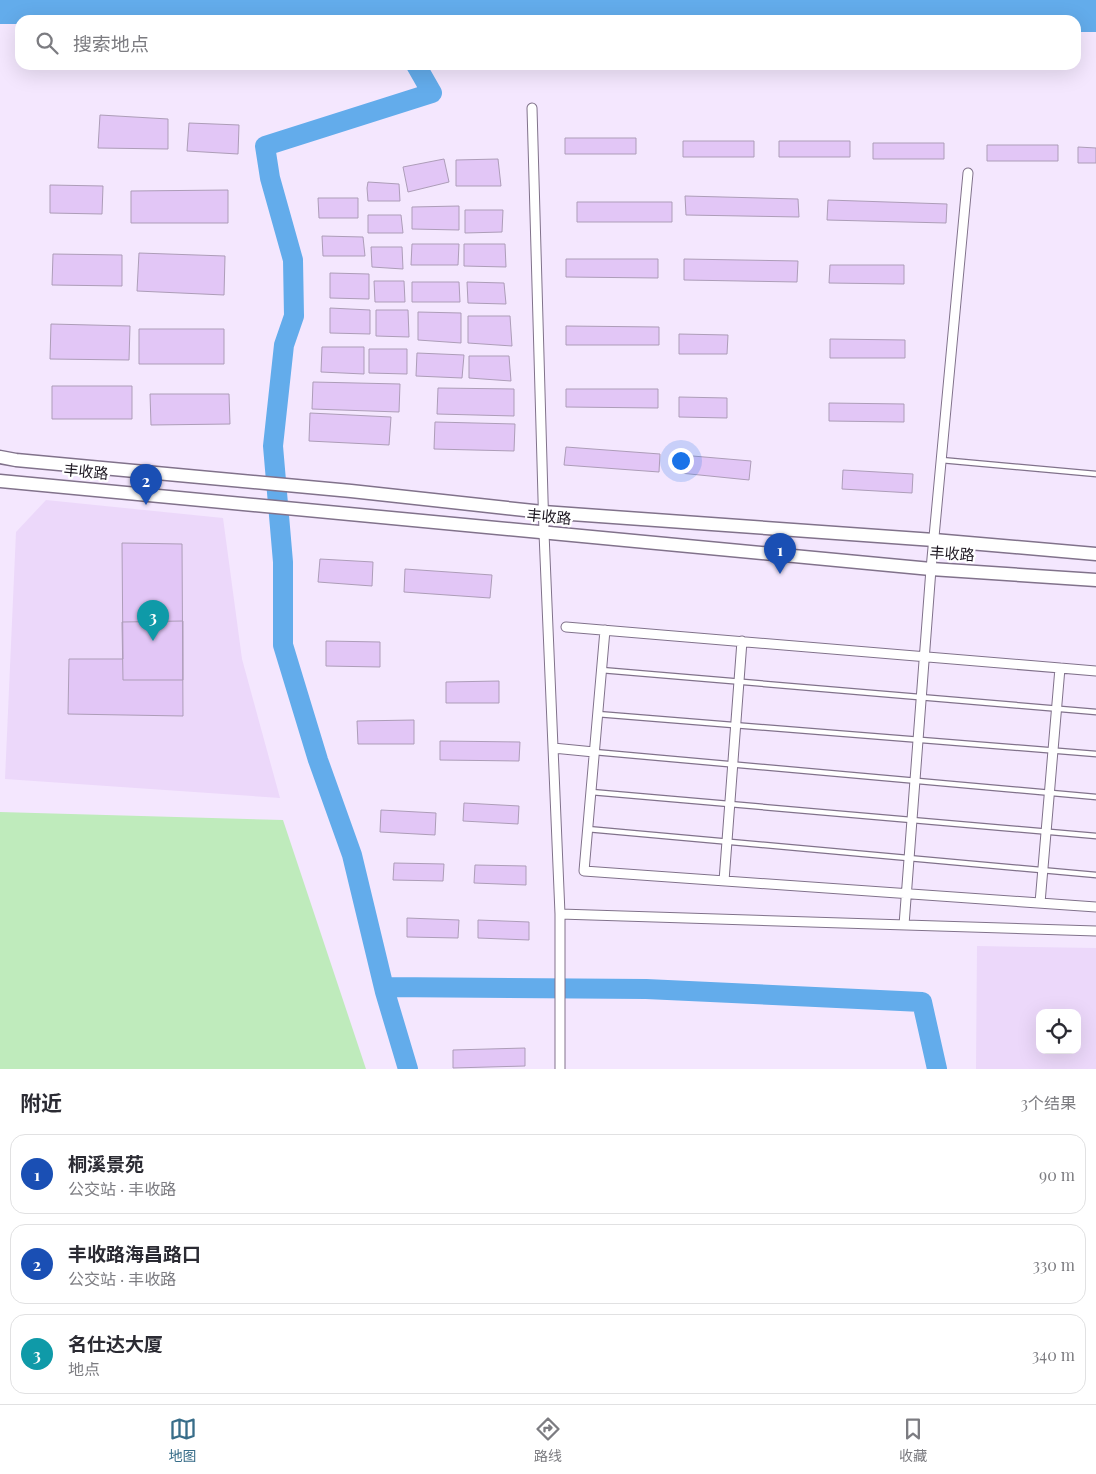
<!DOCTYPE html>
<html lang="zh">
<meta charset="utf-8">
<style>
body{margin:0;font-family:"Playfair Display","Noto Sans SC",serif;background:#f2f2f3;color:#2b2b33}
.controls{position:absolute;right:15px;bottom:15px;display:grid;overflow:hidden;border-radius:10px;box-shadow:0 5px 20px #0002}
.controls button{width:45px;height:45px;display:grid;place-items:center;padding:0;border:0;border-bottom:1px solid #e1e1e2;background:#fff;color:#2b2b33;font:25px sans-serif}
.you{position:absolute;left:680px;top:460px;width:18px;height:18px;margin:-12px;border:4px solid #fff;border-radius:50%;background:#1a73e8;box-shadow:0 0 0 8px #1a73e833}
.badge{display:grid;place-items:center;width:32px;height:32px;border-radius:50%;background:#386d89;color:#fff;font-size:16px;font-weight:700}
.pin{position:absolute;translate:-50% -41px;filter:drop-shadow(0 1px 2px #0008)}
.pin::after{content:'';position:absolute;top:26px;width:18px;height:15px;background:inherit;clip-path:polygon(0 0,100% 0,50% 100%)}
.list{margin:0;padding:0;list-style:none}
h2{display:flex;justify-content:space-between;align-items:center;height:65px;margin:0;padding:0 20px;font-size:21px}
h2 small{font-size:16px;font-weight:400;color:#7c7c81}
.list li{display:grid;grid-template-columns:32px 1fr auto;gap:15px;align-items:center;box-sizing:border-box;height:80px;margin:0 10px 10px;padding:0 10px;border:1px solid #e1e1e2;border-radius:15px}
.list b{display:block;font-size:19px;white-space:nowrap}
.list p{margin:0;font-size:16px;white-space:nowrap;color:#7c7c81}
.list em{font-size:16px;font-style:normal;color:#7c7c81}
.icon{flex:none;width:28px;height:28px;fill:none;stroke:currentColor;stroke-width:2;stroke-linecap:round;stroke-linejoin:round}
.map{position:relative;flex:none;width:1096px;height:1069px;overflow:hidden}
.search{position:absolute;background:#fff;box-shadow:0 5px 20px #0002;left:15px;right:15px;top:15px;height:55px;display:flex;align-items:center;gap:12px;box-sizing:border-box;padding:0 18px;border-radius:15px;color:#7c7c81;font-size:19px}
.sheet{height:335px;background:#fff}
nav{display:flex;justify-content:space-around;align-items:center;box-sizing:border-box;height:70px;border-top:1px solid #e1e1e2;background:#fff;font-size:14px;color:#7c7c81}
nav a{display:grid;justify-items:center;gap:2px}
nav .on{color:#386d89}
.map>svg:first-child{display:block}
</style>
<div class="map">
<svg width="1096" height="1069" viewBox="0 0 1096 1069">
<rect width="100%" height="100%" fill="#f4e7fe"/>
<path fill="#ecd8fa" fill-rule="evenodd" d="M 46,500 L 223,518 L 242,659 L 280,798 L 5,779 L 16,532 Z
M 977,946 L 1096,948 L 1096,1069 L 976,1069 ZM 1040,1013 L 1077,1013 L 1077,1050 L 1040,1050 Z"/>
<path fill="#bfebbc" d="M 0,812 L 283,820 L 366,1069 L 0,1069 Z"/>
<path fill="#63aceb" d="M 0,0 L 1096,0 L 1096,32 L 1076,32 L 1076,20 L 20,20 L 20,24 L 0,24 Z"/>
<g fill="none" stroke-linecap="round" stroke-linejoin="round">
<path stroke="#63aceb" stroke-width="20" d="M 384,987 L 646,989 L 922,1002 L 937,1069
M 408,1069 L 385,992 L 352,855 L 318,760 L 283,645 L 283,562 L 273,446 L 284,345 L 294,316 L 293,260 L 270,178 L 265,146 L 432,93 L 416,65"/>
</g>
<path fill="#e2c6f6" stroke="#ad9db8" d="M 100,115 L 168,119 L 168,149 L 98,148 Z
M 189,123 L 239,125 L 238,154 L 187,151 Z
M 565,138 L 636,138 L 636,154 L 565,154 Z
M 683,141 L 754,141 L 754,157 L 683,157 Z
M 779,141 L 850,141 L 850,157 L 779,157 Z
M 873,143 L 944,143 L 944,159 L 873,159 Z
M 987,145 L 1058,145 L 1058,161 L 987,161 Z
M 1078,147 L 1096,148 L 1096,163 L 1078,163 Z
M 444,159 L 449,182 L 408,192 L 403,167 Z
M 498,159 L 501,186 L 456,186 L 456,160 Z
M 368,182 L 399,184 L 400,201 L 368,201 L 367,188 Z
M 50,185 L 103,186 L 102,214 L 50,213 Z
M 228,190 L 228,223 L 131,223 L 131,191 Z
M 685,196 L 798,199 L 799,217 L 686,215 Z
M 318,198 L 358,198 L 358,218 L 319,218 Z
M 828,200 L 947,204 L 946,223 L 827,220 Z
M 577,202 L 672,202 L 672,222 L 577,222 Z
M 459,206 L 459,230 L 412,229 L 412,207 Z
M 465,210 L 503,210 L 502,232 L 465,233 Z
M 368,215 L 401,215 L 403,233 L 368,233 Z
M 322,236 L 363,237 L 365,256 L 323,256 Z
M 412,244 L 459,244 L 458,265 L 411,265 Z
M 464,244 L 505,244 L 506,267 L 464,266 Z
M 371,247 L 402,247 L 403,269 L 372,267 Z
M 139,253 L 225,256 L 224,295 L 137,291 Z
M 53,254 L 122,255 L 122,286 L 52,285 Z
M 566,259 L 658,259 L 658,278 L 566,277 Z
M 684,259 L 798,261 L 797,282 L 684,280 Z
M 830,265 L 904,265 L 904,284 L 829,283 Z
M 330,273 L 369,274 L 369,299 L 330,298 Z
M 374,281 L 404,281 L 405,302 L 375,302 Z
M 412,282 L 459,282 L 460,302 L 412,302 Z
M 467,282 L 504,283 L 506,304 L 468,303 Z
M 330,308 L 370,310 L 370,334 L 330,333 Z
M 376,310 L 408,310 L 409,337 L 376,336 Z
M 418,312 L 461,313 L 461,343 L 418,340 Z
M 468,316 L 510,316 L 512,346 L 468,343 Z
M 51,324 L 130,326 L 129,360 L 50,359 Z
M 566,326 L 659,327 L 659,345 L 566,345 Z
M 139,329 L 224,329 L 224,364 L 139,364 Z
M 679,334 L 728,335 L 727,354 L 679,354 Z
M 830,339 L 905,340 L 905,358 L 830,358 Z
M 322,347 L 364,347 L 364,374 L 321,372 Z
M 369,349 L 407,349 L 407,374 L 369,373 Z
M 417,353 L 464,355 L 462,378 L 416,376 Z
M 469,356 L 509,356 L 511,381 L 469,378 Z
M 313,382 L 400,384 L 399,412 L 312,409 Z
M 52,386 L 132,386 L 132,419 L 52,419 Z
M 438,388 L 514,389 L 514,416 L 437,414 Z
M 566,389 L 658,389 L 658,408 L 566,407 Z
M 150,394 L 229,394 L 230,424 L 151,425 Z
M 679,397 L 727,398 L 727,418 L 679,417 Z
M 829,403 L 904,404 L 904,422 L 829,421 Z
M 310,413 L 391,417 L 389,445 L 309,441 Z
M 435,422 L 515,424 L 514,451 L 434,449 Z
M 566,447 L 660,454 L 659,472 L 564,465 Z
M 681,455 L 751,461 L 749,480 L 680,473 Z
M 843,470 L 913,474 L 912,493 L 842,489 Z
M 122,543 L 182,544 L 183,716 L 68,714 L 69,659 L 123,659 Z
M 320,559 L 373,562 L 372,586 L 318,582 Z
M 405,569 L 492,575 L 490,598 L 404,592 Z
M 183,621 L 183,680 L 123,680 L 122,622 Z
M 326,641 L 380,642 L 380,667 L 326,666 Z
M 499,681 L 499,703 L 446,703 L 446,682 Z
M 414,720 L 414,744 L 358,744 L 357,721 Z
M 440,741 L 520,742 L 519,761 L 440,760 Z
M 464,803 L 519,806 L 518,824 L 463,821 Z
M 381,810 L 436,813 L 435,835 L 380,832 Z
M 394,863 L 444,864 L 443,881 L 393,880 Z
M 475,865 L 526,866 L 526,885 L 474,883 Z
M 407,918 L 459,920 L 458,938 L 407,937 Z
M 478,920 L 529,922 L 529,940 L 478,938 Z
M 525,1048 L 525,1066 L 453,1068 L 453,1050 Z"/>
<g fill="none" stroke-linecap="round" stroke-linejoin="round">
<g stroke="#81728b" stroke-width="7">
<path id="service" d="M 941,460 L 1096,474
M 601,670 L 1096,712
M 597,714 L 1096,754
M 594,752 L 1096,797
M 591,792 L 1096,836
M 587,829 L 1096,875"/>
</g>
<g stroke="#81728b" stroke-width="11">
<path id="minor" d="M 532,108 L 544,533 L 560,914 L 560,1069
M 566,627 L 1096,671
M 605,630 L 584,871 L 1096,907
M 553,748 L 594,752
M 724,881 L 742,641
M 1040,903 L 1060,668
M 560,914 L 1096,931
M 904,925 L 931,569 L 968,173"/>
</g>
<g stroke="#81728b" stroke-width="15">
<path id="secondary" d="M 0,457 L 16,460 L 351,491 L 543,512 L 934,540 L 1096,554
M 0,481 L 931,569 L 1096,580"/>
</g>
<use href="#service" stroke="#fff" stroke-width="4.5"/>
<use href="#minor" stroke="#fff" stroke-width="9"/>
<use href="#secondary" stroke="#fff" stroke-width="12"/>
</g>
<g text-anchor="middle" stroke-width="4.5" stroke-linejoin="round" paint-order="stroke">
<g font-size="15" fill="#1d1721" stroke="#fff">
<text transform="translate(86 472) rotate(5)" y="5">丰收路</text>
<text transform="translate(549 517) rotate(5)" y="5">丰收路</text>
<text transform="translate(952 554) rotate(4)" y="5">丰收路</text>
</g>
</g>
</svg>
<div class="controls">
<button><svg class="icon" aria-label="locate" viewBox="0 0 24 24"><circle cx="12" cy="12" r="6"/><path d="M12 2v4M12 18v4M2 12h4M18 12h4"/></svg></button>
</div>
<div class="you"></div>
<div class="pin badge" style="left:780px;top:574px;background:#1a4fb4">1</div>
<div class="pin badge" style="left:146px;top:505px;background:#1a4fb4">2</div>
<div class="pin badge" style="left:153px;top:641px;background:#0f9aa8">3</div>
<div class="search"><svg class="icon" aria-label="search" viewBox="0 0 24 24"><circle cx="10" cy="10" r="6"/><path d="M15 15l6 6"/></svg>搜索地点</div>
</div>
<section class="sheet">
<h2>附近<small>3个结果</small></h2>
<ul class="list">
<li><span class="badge" style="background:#1a4fb4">1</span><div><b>桐溪景苑</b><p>公交站 · 丰收路</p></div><em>90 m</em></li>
<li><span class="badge" style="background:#1a4fb4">2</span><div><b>丰收路海昌路口</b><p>公交站 · 丰收路</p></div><em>330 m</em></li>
<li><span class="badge" style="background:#0f9aa8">3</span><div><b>名仕达大厦</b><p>地点</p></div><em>340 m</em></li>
</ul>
</section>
<nav>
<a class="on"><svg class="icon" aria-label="map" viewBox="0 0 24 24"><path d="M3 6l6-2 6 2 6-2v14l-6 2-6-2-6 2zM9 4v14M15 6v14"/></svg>地图</a>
<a><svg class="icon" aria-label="directions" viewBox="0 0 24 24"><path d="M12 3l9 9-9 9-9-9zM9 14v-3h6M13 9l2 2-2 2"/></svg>路线</a>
<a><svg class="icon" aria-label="saved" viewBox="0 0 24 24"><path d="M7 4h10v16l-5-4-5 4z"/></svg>收藏</a>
</nav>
